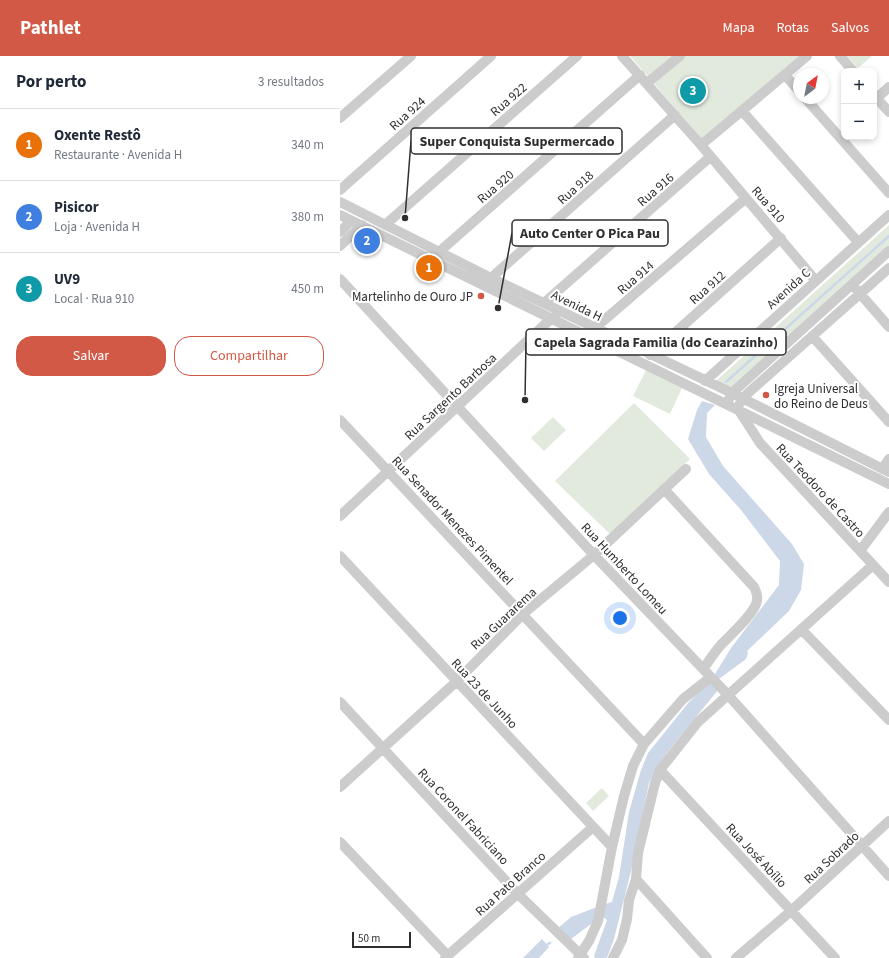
<!DOCTYPE html>
<html lang="pt">
<meta charset="utf-8">
<style>
body{margin:0;font-family:"Source Sans 3",sans-serif;background:#f6f6f7;color:#1f2937}
.controls{position:absolute;right:12px;top:12px;display:grid;overflow:hidden;border-radius:8px;box-shadow:0 2px 6px #0003}
.controls button{width:36px;height:36px;display:grid;place-items:center;padding:0;border:0;border-bottom:1px solid #e0e1e3;background:#fff;color:#1f2937;font:20px sans-serif}
.compass{position:absolute;left:453px;top:12px;width:36px;height:36px;border-radius:50%;background:#fff;box-shadow:0 2px 6px #0003;rotate:32deg}
.scale{position:absolute;left:12px;bottom:10px;width:59px;box-sizing:border-box;padding-left:4px;border:2px solid #2f2f2f;border-top:0;font-size:11px;line-height:14px;white-space:nowrap;color:#2f2f2f;-webkit-text-stroke:3px #fff;paint-order:stroke}
.you{position:absolute;left:280px;top:562px;width:14px;height:14px;margin:-10px;border:3px solid #fff;border-radius:50%;background:#1a73e8;box-shadow:0 0 0 6px #1a73e833}
.badge{display:grid;place-items:center;width:26px;height:26px;border-radius:50%;background:#d15945;color:#fff;font-size:13px;font-weight:700}
.pin{position:absolute;translate:-50% -50%;border:2px solid #fff;box-shadow:0 1px 4px #0006}
.list{margin:0;padding:0;list-style:none}
h2{display:flex;justify-content:space-between;align-items:center;height:52px;margin:0;padding:0 16px;font-size:17px}
h2 small{font-size:13px;font-weight:400;color:#747a83}
.list li{display:grid;grid-template-columns:26px 1fr auto;gap:12px;align-items:center;box-sizing:border-box;height:72px;padding:0 16px;border-top:1px solid #e0e1e3}
.list b{display:block;font-size:15px;white-space:nowrap}
.list p{margin:0;font-size:13px;white-space:nowrap;color:#747a83}
.list em{font-size:13px;font-style:normal;color:#747a83}
.actions{display:flex;gap:8px;padding:12px 16px}
.actions a{flex:1;padding:9px 0;border:1px solid #d15945;border-radius:16px;text-align:center;font-size:14px;color:#d15945}
.actions .main{background:#d15945;color:#fff}
.map{position:relative;flex:none;width:549px;height:902px;overflow:hidden}
header{display:flex;align-items:center;gap:24px;box-sizing:border-box;height:56px;padding:0 20px;background:#d15945;color:#fff}
header strong{font-size:19px}
nav{display:flex;gap:22px;margin-inline-start:auto;font-size:14px}
main{display:flex}
aside{flex:1;background:#fff}
.map>svg:first-child{display:block}
</style>
<header>
<strong>Pathlet</strong>
<nav><a>Mapa</a><a>Rotas</a><a>Salvos</a></nav>
</header>
<main>
<aside>
<h2>Por perto<small>3 resultados</small></h2>
<ul class="list">
<li><span class="badge" style="background:#e8710a">1</span><div><b>Oxente Restô</b><p>Restaurante · Avenida H</p></div><em>340 m</em></li>
<li><span class="badge" style="background:#3f7fe0">2</span><div><b>Pisicor</b><p>Loja · Avenida H</p></div><em>380 m</em></li>
<li><span class="badge" style="background:#0f9aa8">3</span><div><b>UV9</b><p>Local · Rua 910</p></div><em>450 m</em></li>
</ul>
<div class="actions"><a class="main">Salvar</a><a>Compartilhar</a></div>
</aside>
<div class="map">
<svg width="549" height="902" viewBox="0 0 549 902">
<rect width="100%" height="100%" fill="#fff"/>
<path fill="#e2eade" d="M 290,0 L 462,0 L 363,84 Z
M 507,0 L 532,0 L 518,12 Z
M 549,169 L 549,192 L 395,332 L 376,327 L 377,324 Z
M 306,314 L 342,332 L 330,358 L 293,340 Z
M 294,347 L 350,403 L 271,479 L 215,425 Z
M 213,361 L 226,374 L 204,395 L 191,382 Z
M 262,732 L 269,740 L 253,755 L 246,747 Z"/>
<path fill="#ccd7e8" d="M 362,345 L 375,349 L 367,357 L 366,381 L 383,410 L 452,488 L 464,508 L 461,534 L 449,555 L 407,595 L 408,597 L 406,603 L 379,623 L 375,618 L 391,592 L 439,529 L 440,505 L 401,454 L 369,418 L 348,383 L 357,354 Z
M 370,625 L 378,634 L 330,693 L 318,709 L 309,727 L 292,811 L 274,883 L 267,902 L 255,902 L 254,900 L 267,864 L 263,861 L 265,848 L 272,846 L 279,821 L 289,756 L 301,714 L 308,697 L 349,646 Z
M 257,851 L 255,865 L 227,886 L 216,874 L 231,861 Z
M 202,883 L 209,891 L 199,902 L 183,902 Z"/>
<g fill="none" stroke-linecap="round" stroke-linejoin="round">
<path stroke="#ccd7e8" stroke-width="2.5" d="M 386,326 L 549,180
M 204,890 L 210,887"/>
<path stroke="#ccc" stroke-width="10" d="M 282,0 L 361,89 L 476,225
M 500,0 L 513,15
M 445,19 L 459,35
M 307,27 L 340,0
M 534,39 L 549,56
M 465,42 L 549,137
M 537,42 L 549,31
M 403,56 L 518,186
M 0,62 L 71,0
M 361,89 L 467,0
M 0,134 L 151,0
M 0,146 L 151,222 L 392,337 L 549,416
M 0,159 L 549,428
M 45,169 L 237,0
M 0,176 L 11,165
M 0,190 L 22,169
M 99,196 L 300,19
M 151,222 L 335,59
M 0,223 L 254,499 L 389,640 L 549,820
M 516,233 L 549,271
M 204,247 L 370,101
M 255,272 L 406,142
M 472,280 L 549,366
M 310,299 L 441,182
M 365,325 L 549,159
M 389,343 L 392,337 L 549,195
M 400,347 L 407,338 L 549,212
M 400,356 L 420,387 L 549,526
M 0,364 L 304,688
M 542,413 L 549,403
M 324,433 L 414,531 C 416,535 418,539 417,544 C 416,557 389,580 380,590 C 374,597 369,605 363,613
M 0,460 L 215,259
M 520,495 L 549,456
M 0,500 L 272,791
M 462,574 L 549,664
M 0,646 L 177,837 L 244,902
M 320,714 L 495,902
M 0,731 L 116,626 L 183,558 L 254,499 L 346,413
M 0,786 L 108,900
M 296,823 L 367,902
M 105,902 L 253,771
M 238,902 L 249,885 L 258,865 L 272,791 L 284,740 L 293,710 L 304,688 L 343,643 L 371,621
M 273,902 L 282,884 L 287,863 L 289,844 L 296,823 L 298,797 L 315,727 L 320,714 L 358,666 L 533,509
M 396,902 L 451,855 L 549,765"/>
</g>
<g fill="#d15945" stroke="#fff" stroke-width="1.5">
<circle cx="141" cy="240" r="4"/>
<circle cx="426" cy="339" r="4"/>
</g>
<g text-anchor="middle" stroke-width="4" stroke-linejoin="round" paint-order="stroke">
<g font-size="13" fill="#2f2f2f" stroke="#fff">
<text transform="translate(168 43) rotate(-41)" y="5">Rua 922</text>
<text transform="translate(67 57) rotate(-42)" y="5">Rua 924</text>
<text transform="translate(155 130) rotate(-41)" y="5">Rua 920</text>
<text transform="translate(235 131) rotate(-42)" y="5">Rua 918</text>
<text transform="translate(315 133) rotate(-41)" y="5">Rua 916</text>
<text transform="translate(429 148) rotate(49)" y="5">Rua 910</text>
<text transform="translate(295 221) rotate(-41)" y="5">Rua 914</text>
<text transform="translate(367 231) rotate(-42)" y="5">Rua 912</text>
<text transform="translate(448 232) rotate(-42)" y="5">Avenida C</text>
<text transform="translate(237 249) rotate(26)" y="5">Avenida H</text>
<text transform="translate(110 340) rotate(-43)" y="5">Rua Sargento Barbosa</text>
<text transform="translate(481 434) rotate(47)" y="5">Rua Teodoro de Castro</text>
<text transform="translate(113 464) rotate(47)" y="5">Rua Senador Menezes Pimentel</text>
<text transform="translate(285 512) rotate(47)" y="5">Rua Humberto Lomeu</text>
<text transform="translate(163 562) rotate(-43)" y="5">Rua Guararema</text>
<text transform="translate(145 637) rotate(47)" y="5">Rua 23 de Junho</text>
<text transform="translate(124 760) rotate(47)" y="5">Rua Coronel Fabriciano</text>
<text transform="translate(417 799) rotate(47)" y="5">Rua José Abílio</text>
<text transform="translate(491 801) rotate(-43)" y="5">Rua Sobrado</text>
<text transform="translate(170 827) rotate(-42)" y="5">Rua Pato Branco</text>
</g>
<g font-size="13" fill="#2f2f2f" stroke="#fff" text-anchor="end">
<text x="133" y="245">Martelinho de Ouro JP</text>
<text x="434" y="337" text-anchor="start">Igreja Universal<tspan x="434" dy="15">do Reino de Deus</tspan></text>
</g>
</g>
<path fill="none" stroke="#2f2f2f" stroke-width="1.5" d="M65 162L71 85M158 252L172 177M185 344L186 286"/>
<g fill="#2f2f2f" stroke="#fff" stroke-width="1.5">
<circle cx="65" cy="162" r="4"/>
<circle cx="158" cy="252" r="4"/>
<circle cx="185" cy="344" r="4"/>
</g>
<g fill="#fff" stroke="#2f2f2f" stroke-width="1.5">
<rect x="71" y="72" width="211" height="26" rx="4"/>
<rect x="172" y="164" width="156" height="26" rx="4"/>
<rect x="186" y="273" width="260" height="26" rx="4"/>
</g>
<g font-size="14" text-anchor="middle" font-weight="bold" fill="#2f2f2f">
<text x="177" y="90">Super Conquista Supermercado</text>
<text x="250" y="182">Auto Center O Pica Pau</text>
<text x="316" y="291">Capela Sagrada Familia (do Cearazinho)</text>
</g>
</svg>
<div class="controls">
<button>+</button>
<button>−</button>
</div>
<svg class="compass" viewBox="-18 -18 36 36"><path d="M0-13l5 13h-10z" fill="#e53935"/><path d="M0 13l5-13h-10z" fill="#747a83"/></svg>
<div class="scale">50 m</div>
<div class="you"></div>
<div class="pin badge" style="left:89px;top:212px;background:#e8710a">1</div>
<div class="pin badge" style="left:27px;top:185px;background:#3f7fe0">2</div>
<div class="pin badge" style="left:353px;top:35px;background:#0f9aa8">3</div>
</div>
</main>
